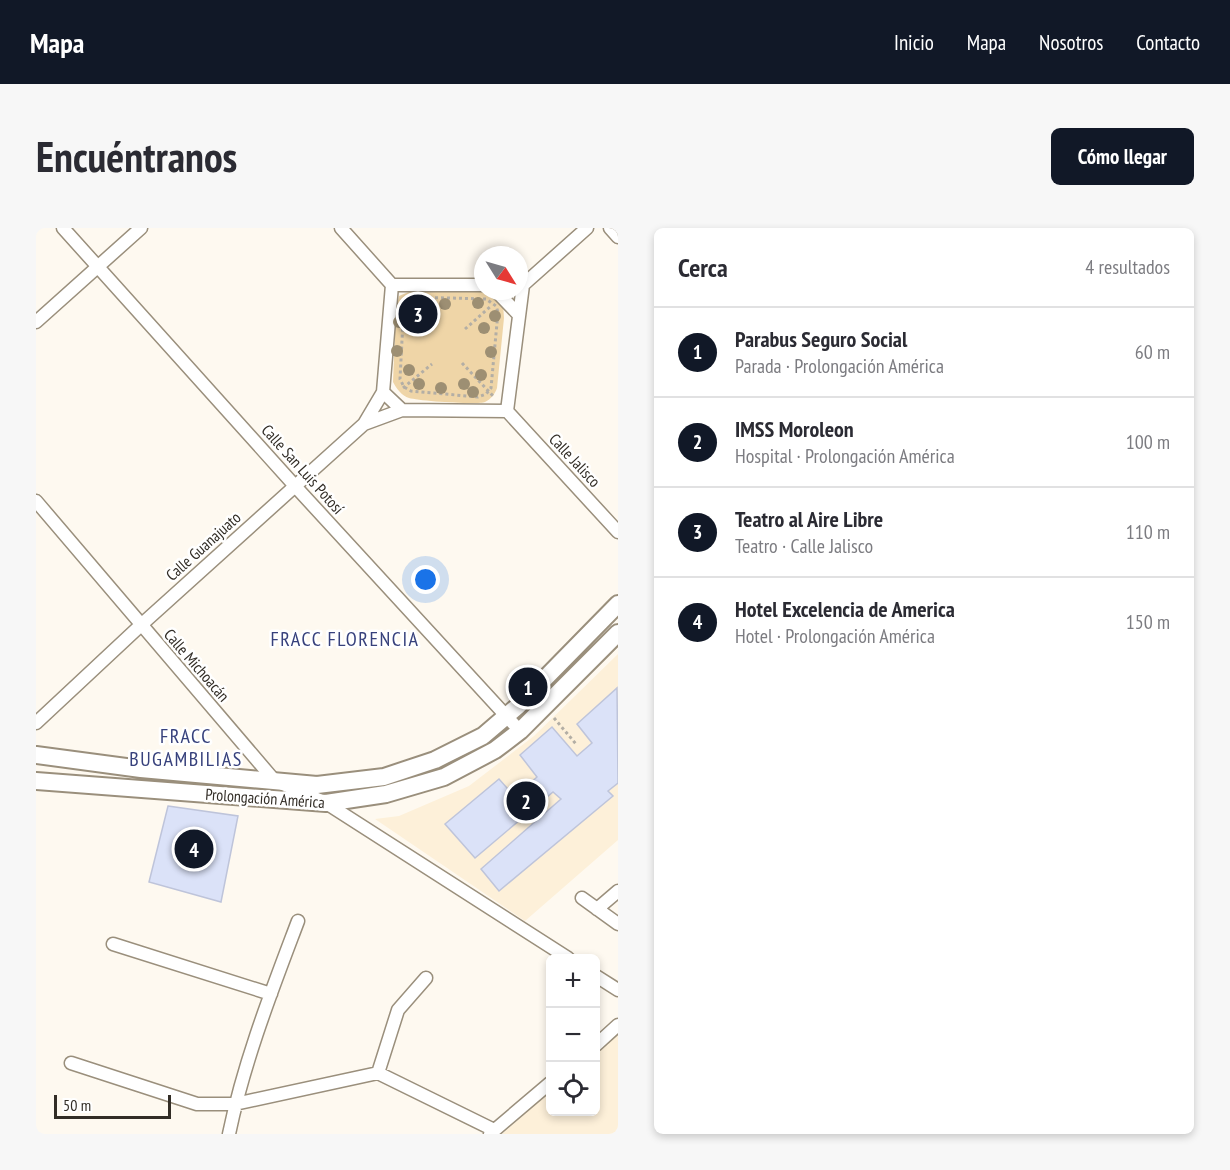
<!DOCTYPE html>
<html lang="es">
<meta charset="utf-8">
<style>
body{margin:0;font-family:"PT Sans Narrow",sans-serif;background:#f7f7f7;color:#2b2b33}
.controls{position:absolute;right:18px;bottom:18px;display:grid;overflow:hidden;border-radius:9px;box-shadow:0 3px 9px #0003}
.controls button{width:54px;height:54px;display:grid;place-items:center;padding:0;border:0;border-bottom:2px solid #e1e1e2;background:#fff;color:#2b2b33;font:30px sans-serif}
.compass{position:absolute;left:438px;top:18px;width:54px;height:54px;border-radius:50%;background:#fff;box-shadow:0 3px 9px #0003;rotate:127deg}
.scale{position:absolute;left:18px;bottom:15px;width:117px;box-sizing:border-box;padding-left:6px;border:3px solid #322d26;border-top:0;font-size:16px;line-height:21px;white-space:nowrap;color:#322d26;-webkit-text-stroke:4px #fff;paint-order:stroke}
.you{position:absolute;left:390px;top:352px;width:21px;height:21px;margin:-15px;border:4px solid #fff;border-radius:50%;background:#1a73e8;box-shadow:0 0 0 9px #1a73e833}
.badge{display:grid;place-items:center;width:39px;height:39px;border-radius:50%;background:#111827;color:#fff;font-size:20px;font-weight:700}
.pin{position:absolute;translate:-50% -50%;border:3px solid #fff;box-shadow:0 2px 6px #0006}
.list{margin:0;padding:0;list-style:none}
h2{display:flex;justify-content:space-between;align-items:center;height:78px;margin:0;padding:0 24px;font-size:26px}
h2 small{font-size:20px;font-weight:400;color:#7c7c81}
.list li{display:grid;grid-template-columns:39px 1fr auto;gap:18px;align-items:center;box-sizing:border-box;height:90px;padding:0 24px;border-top:2px solid #e1e1e2}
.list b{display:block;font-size:22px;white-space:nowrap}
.list p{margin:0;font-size:20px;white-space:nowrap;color:#7c7c81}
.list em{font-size:20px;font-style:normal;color:#7c7c81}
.icon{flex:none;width:33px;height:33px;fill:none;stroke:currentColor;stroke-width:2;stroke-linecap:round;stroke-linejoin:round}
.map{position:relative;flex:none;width:582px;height:906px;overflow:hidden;border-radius:9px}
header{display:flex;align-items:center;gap:36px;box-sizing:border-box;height:84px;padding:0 30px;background:#111827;color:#fff}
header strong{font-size:28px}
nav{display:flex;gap:33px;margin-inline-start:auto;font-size:21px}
.intro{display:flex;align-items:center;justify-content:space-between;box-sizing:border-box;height:144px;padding:0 36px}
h1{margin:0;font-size:42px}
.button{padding:15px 27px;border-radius:9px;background:#111827;color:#fff;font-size:21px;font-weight:700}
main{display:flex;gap:36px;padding:0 36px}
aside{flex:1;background:#fff;border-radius:9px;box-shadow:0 3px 9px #0003}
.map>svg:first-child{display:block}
</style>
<header>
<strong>Mapa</strong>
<nav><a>Inicio</a><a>Mapa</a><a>Nosotros</a><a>Contacto</a></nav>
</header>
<div class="intro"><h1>Encuéntranos</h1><a class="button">Cómo llegar</a></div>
<main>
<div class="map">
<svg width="582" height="906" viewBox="0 0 582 906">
<rect width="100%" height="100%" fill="#fef9f0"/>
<path fill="#fdf0d9" d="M 582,426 L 582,612 L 489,693 L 339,591 L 363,588 L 433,558 L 498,508 Z
M 582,806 L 582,906 L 466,906 L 514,864 L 514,884 L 560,884 L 560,825 Z"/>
<path fill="#efd5a7" d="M 375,63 L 448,64 L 455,66 L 467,76 L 468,90 L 461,160 C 459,166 455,171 449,174 C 442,177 383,173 373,170 C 366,168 360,160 357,154 L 360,81 L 363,68 Z"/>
<path fill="#dbe2f8" stroke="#bec4da" stroke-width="1.5" d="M 581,460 L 582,555 L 572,563 L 577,568 L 463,663 L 445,641 L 525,571 L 517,564 L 439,630 L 409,596 L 463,551 L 479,569 L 501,549 L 484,527 L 516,499 L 541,528 L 556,515 L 541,496 Z
M 132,578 L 202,588 L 185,674 L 113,654 Z"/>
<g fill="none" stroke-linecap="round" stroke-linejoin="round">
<g stroke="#9a8f7c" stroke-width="15">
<path id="minor" d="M 27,0 L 259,258 L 484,503
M 305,0 L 356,57 L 447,57
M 574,0 L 582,9
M 487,57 L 551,0
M 460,63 L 483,87
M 0,94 L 105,0
M 347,164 L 366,182
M 471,183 L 582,304
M 471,183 L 487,57
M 328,196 L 347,164 L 356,57
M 0,273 L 238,552 L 290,575 L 532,730
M 0,495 L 105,397 L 328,196 L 366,182 L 471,183
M 546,670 L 582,696
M 561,681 L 582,663
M 77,716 L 235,766
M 560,748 L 582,762
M 560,817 L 582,797
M 35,835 L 161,876 L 199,876 L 342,845 L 458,902
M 342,845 L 362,782 L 390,750
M 193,906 C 208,833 236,762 262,693
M 454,906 L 514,855"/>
</g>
<g stroke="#9a8f7c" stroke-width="20">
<path id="tertiary" d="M 0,527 L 105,541 L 281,557 L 348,549 L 399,532 L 447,508 L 482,478 L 582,376
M 0,553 L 290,575 L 350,566 L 408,549 L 459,522 L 484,503 L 582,405"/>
</g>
<path stroke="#b3aea5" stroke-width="3" stroke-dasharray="3 3" stroke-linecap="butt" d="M 375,69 L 450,71 L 460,78 L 462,84 L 455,160 L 450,166 L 442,169 L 375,163 L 368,159 L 364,151 L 368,73 Z
M 429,101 L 455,78
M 426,135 L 458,169
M 367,160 L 396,136
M 518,490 L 540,516"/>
<use href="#minor" stroke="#fff" stroke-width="12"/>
<use href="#tertiary" stroke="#fff" stroke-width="16"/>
</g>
<g fill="#9d8f73">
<circle cx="383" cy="75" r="6"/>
<circle cx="442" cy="75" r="6"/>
<circle cx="409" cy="76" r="6"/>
<circle cx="459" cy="88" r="6"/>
<circle cx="363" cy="94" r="6"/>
<circle cx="448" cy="100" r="6"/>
<circle cx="361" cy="123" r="6"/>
<circle cx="455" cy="124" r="6"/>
<circle cx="373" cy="142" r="6"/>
<circle cx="445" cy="147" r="6"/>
<circle cx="383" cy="156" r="6"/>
<circle cx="428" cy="156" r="6"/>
<circle cx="405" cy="160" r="6"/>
<circle cx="437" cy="164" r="6"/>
</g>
<g text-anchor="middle" stroke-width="5" stroke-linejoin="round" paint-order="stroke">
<g font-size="16" fill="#322d26" stroke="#fff">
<text transform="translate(539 232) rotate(47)" y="6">Calle Jalisco</text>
<text transform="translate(267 241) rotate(48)" y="6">Calle San Luis Potosí</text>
<text transform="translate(167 318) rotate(-42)" y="6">Calle Guanajuato</text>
<text transform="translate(161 437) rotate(49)" y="6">Calle Michoacán</text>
<text transform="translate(229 570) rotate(4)" y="6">Prolongación América</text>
</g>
<g font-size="20" letter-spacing="1.5" fill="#37417c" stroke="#fff">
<text x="309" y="418">FRACC FLORENCIA</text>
<text x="150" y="515">FRACC<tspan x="150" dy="23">BUGAMBILIAS</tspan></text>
</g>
</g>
</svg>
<div class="controls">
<button>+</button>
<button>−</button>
<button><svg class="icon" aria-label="locate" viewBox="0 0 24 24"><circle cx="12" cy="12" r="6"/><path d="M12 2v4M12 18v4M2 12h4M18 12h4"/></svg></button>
</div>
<svg class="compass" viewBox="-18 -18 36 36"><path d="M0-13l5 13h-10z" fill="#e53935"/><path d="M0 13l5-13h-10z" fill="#7c7c81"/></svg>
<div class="scale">50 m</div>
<div class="you"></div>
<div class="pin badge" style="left:492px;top:459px">1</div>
<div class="pin badge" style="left:490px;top:573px">2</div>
<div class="pin badge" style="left:382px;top:86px">3</div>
<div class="pin badge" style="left:158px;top:621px">4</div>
</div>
<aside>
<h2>Cerca<small>4 resultados</small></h2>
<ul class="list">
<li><span class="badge">1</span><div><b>Parabus Seguro Social</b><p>Parada · Prolongación América</p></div><em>60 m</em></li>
<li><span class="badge">2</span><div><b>IMSS Moroleon</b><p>Hospital · Prolongación América</p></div><em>100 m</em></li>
<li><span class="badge">3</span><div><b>Teatro al Aire Libre</b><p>Teatro · Calle Jalisco</p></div><em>110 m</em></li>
<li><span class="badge">4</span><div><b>Hotel Excelencia de America</b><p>Hotel · Prolongación América</p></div><em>150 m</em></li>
</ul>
</aside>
</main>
